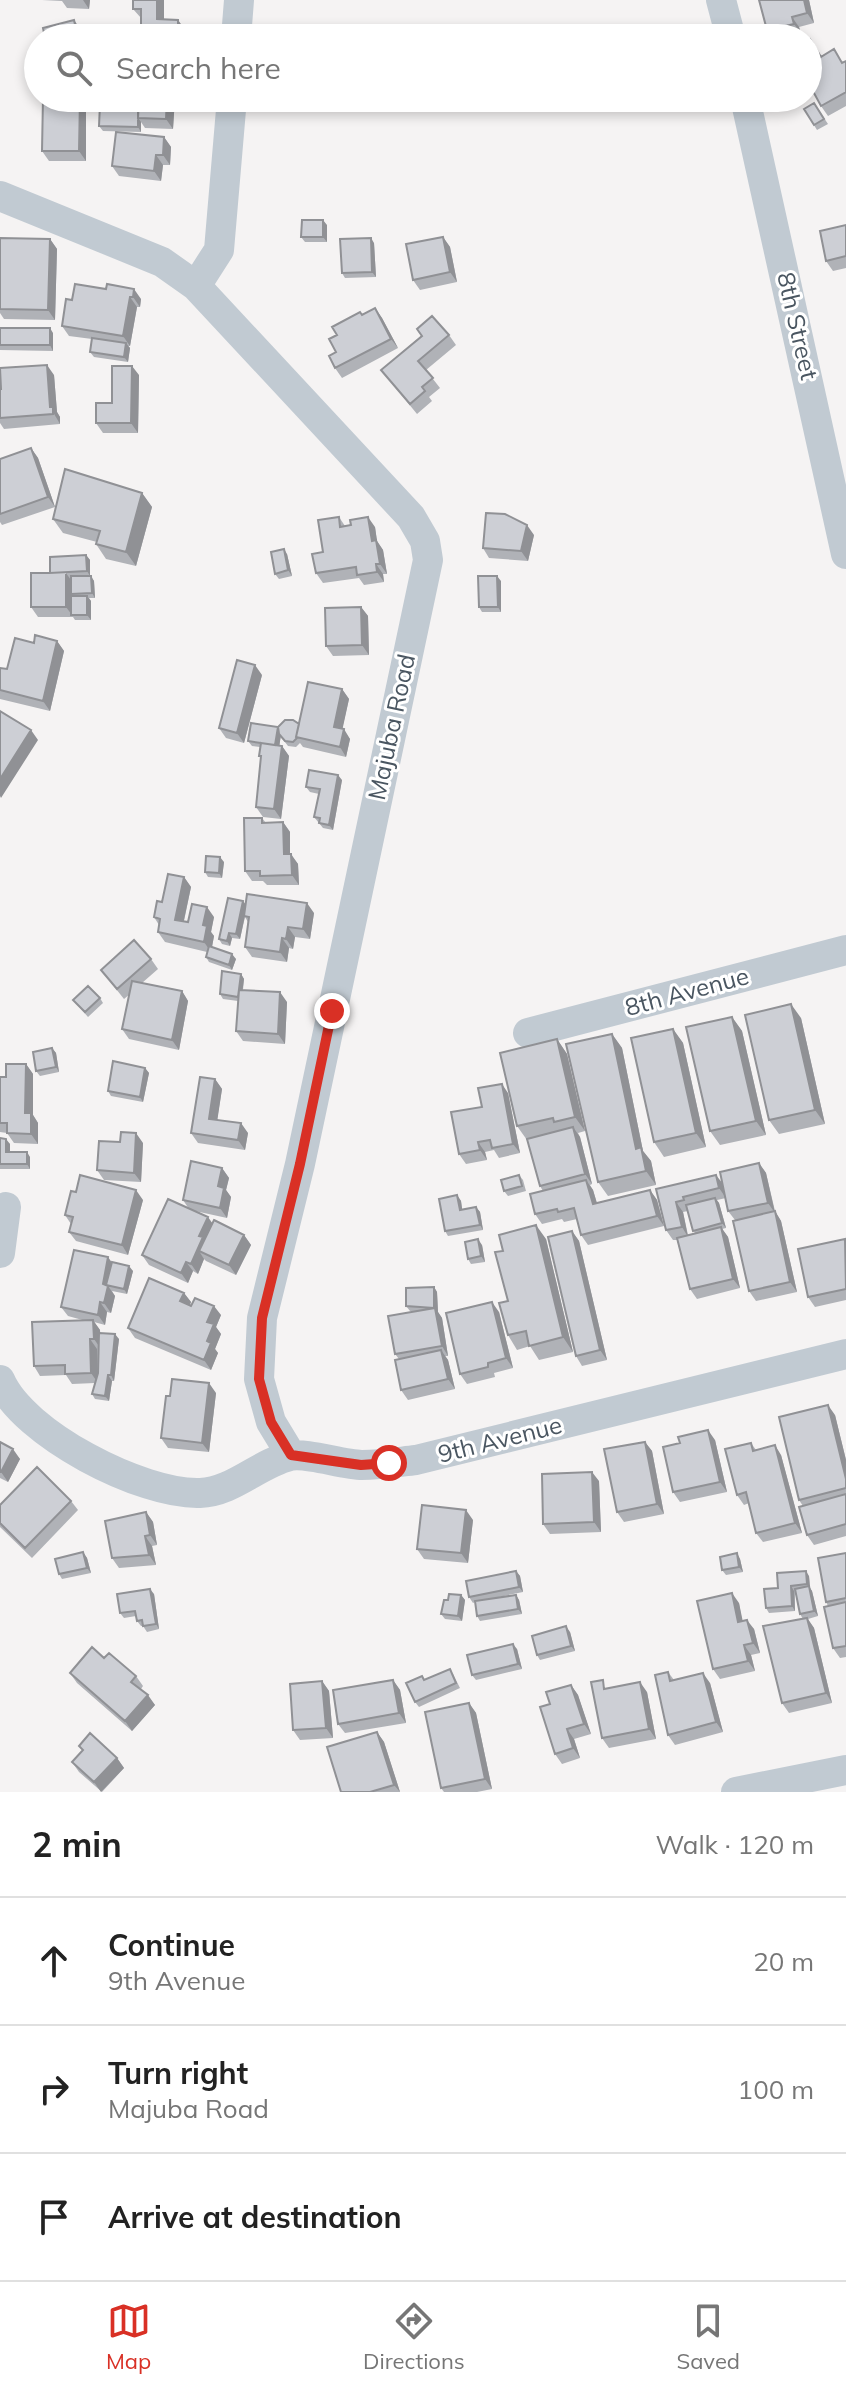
<!DOCTYPE html>
<meta charset="utf-8">
<style>
body{margin:0;font-family:Mulish,sans-serif;background:#f2f2f2;color:#222}
.stop{position:absolute;width:24px;height:24px;margin:-18px;border:6px solid #d93025;border-radius:50%;background:#fff}
.stop.end{background:#d93025;border-color:#fff;box-shadow:0 2px 8px #0008}
.list{margin:0;padding:0;list-style:none}
h2{display:flex;justify-content:space-between;align-items:center;height:104px;margin:0;padding:0 32px;font-size:34px}
h2 small{font-size:26px;font-weight:400;color:#767676}
.list li{display:grid;grid-template-columns:52px 1fr auto;gap:24px;align-items:center;box-sizing:border-box;height:128px;padding:0 32px;border-top:2px solid #e0e0e0}
.list b{display:block;font-size:30px;white-space:nowrap}
.list p{margin:0;font-size:26px;white-space:nowrap;color:#767676}
.list em{font-size:26px;font-style:normal;color:#767676}
.icon{flex:none;width:44px;height:44px;fill:none;stroke:currentColor;stroke-width:2;stroke-linecap:round;stroke-linejoin:round}
.map{position:relative;flex:none;width:846px;height:1792px;overflow:hidden}
.search{position:absolute;background:#fff;box-shadow:0 4px 12px #0003;left:24px;right:24px;top:24px;height:88px;display:flex;align-items:center;gap:20px;box-sizing:border-box;padding:0 28px;border-radius:44px;color:#767676;font-size:30px}
.sheet{height:488px;background:#fff}
nav{display:flex;justify-content:space-around;align-items:center;box-sizing:border-box;height:112px;border-top:2px solid #e0e0e0;background:#fff;font-size:22px;color:#767676}
nav a{display:grid;justify-items:center;gap:4px}
nav .on{color:#d93025}
.map>svg:first-child{display:block}
</style>
<div class="map">
<svg width="846" height="1792" viewBox="0 0 846 1792">
<rect width="100%" height="100%" fill="#f5f3f3"/>
<g fill="none" stroke-linecap="round" stroke-linejoin="round">
<path stroke="#c1cad2" stroke-width="30" d="M 721,0 L 731,38
M 236,38 L 239,0
M 745,98 L 846,554
M 0,196 L 162,262 L 196,286 L 411,517 L 425,541 L 428,560 L 300,1164 L 262,1318 L 259,1379 L 271,1422 L 291,1455
M 196,286 L 219,250 L 232,98
M 528,1033 L 846,950
M 0,1253 L 6,1207
M 0,1380 C 23,1434 142,1495 200,1493 C 233,1492 258,1464 290,1456 C 306,1452 343,1465 362,1465 C 380,1465 398,1462 416,1460 L 846,1354
M 736,1792 L 846,1770"/>
</g>
<path fill="#b0b2b7" fill-rule="evenodd" d="M 42,0 L 90,0 L 89,9 L 67,8 L 62,1 Z
M 133,0 L 164,0 L 164,20 L 178,20 L 185,30 L 185,38 L 140,27 L 141,18 L 133,9 Z
M 809,0 L 814,23 L 799,27 L 801,33 L 783,38 L 772,38 L 767,30 Z
M 821,57 L 843,63 L 846,61 L 846,106 L 828,116 L 821,106 Z
M 106,98 L 175,98 L 173,129 L 145,128 L 141,122 L 141,132 L 103,131 L 99,126 L 110,105 Z
M 814,103 L 828,124 L 817,130 L 804,109 Z
M 86,105 L 86,161 L 49,161 L 42,151 Z
M 164,137 L 171,147 L 170,165 L 163,165 L 161,181 L 119,176 L 112,166 Z
M 327,225 L 327,242 L 305,242 L 301,237 Z
M 846,225 L 846,268 L 833,271 L 826,261 Z
M 443,237 L 450,247 L 457,282 L 420,290 L 413,280 Z
M 0,238 L 50,239 L 57,249 L 55,320 L 4,319 L 0,313 Z
M 374,243 L 376,277 L 345,278 L 342,273 Z
M 75,284 L 141,299 L 140,307 L 137,307 L 130,346 L 128,346 L 130,348 L 128,362 L 94,357 L 90,352 L 92,339 L 69,336 L 62,326 L 72,300 Z
M 375,308 L 382,318 L 398,348 L 342,378 L 335,368 L 337,335 L 362,315 Z
M 0,328 L 53,333 L 53,351 L 0,350 Z
M 417,329 L 449,335 L 456,345 L 426,370 L 440,388 L 429,397 L 432,401 L 417,414 L 381,370 L 421,336 Z
M 54,375 L 57,412 L 60,417 L 60,424 L 4,429 L 0,423 L 0,389 Z
M 139,375 L 138,433 L 103,433 L 96,423 Z
M 31,448 L 38,458 L 55,507 L 2,525 L 0,522 L 0,459 Z
M 142,493 L 152,507 L 136,566 L 106,559 L 96,544 L 97,542 L 63,533 L 53,519 Z
M 339,517 L 345,526 L 375,527 L 377,541 L 383,550 L 387,574 L 383,574 L 384,582 L 364,585 L 359,578 L 323,583 L 316,573 Z
M 534,535 L 528,561 L 489,558 L 483,548 Z
M 287,554 L 292,576 L 279,579 L 275,574 Z
M 86,555 L 90,560 L 90,576 L 94,581 L 95,598 L 89,598 L 91,601 L 91,620 L 75,620 L 73,617 L 38,617 L 31,607 L 50,573 Z
M 501,581 L 501,612 L 482,612 L 479,607 Z
M 361,607 L 368,616 L 369,655 L 333,656 L 326,646 Z
M 57,641 L 64,651 L 50,711 L 0,699 L 0,668 L 7,669 L 34,643 Z
M 262,675 L 244,743 L 226,738 L 219,728 Z
M 342,689 L 349,699 L 342,729 L 350,739 L 346,757 L 303,747 L 300,743 L 296,747 L 288,746 L 281,737 L 279,745 L 282,746 L 289,756 L 281,819 L 263,817 L 256,807 L 261,759 L 259,756 L 260,747 L 252,746 L 248,741 L 299,724 Z
M 342,780 L 333,830 L 323,828 L 314,817 L 319,794 L 310,792 L 306,787 Z
M 262,818 L 266,823 L 283,822 L 290,832 L 290,854 L 298,864 L 299,885 L 267,885 L 263,881 L 252,881 L 245,871 Z
M 224,862 L 222,878 L 208,877 L 205,872 Z
M 184,877 L 191,887 L 184,921 L 188,922 L 214,917 L 211,932 L 214,936 L 212,947 L 236,959 L 232,970 L 209,962 L 206,957 L 207,952 L 165,942 L 158,932 L 159,925 L 154,917 L 162,902 Z
M 246,905 L 314,913 L 310,939 L 295,937 L 293,949 L 289,948 L 287,962 L 252,957 L 245,947 L 248,922 L 245,917 L 240,939 L 232,938 L 230,946 L 222,944 L 219,939 Z
M 151,959 L 158,969 L 142,983 L 182,991 L 188,1001 L 179,1050 L 129,1039 L 122,1029 L 130,994 L 124,999 L 101,970 Z
M 241,974 L 244,979 L 243,990 L 287,1002 L 285,1044 L 243,1041 L 236,1031 L 238,1001 L 223,999 L 220,994 Z
M 100,998 L 103,1003 L 88,1017 L 73,1000 Z
M 732,1017 L 742,1031 L 766,1135 L 720,1145 L 710,1131 Z
M 801,1018 L 825,1124 L 779,1134 L 769,1120 Z
M 673,1029 L 683,1043 L 706,1147 L 664,1157 L 654,1142 Z
M 612,1034 L 622,1048 L 643,1151 L 651,1161 L 656,1185 L 608,1196 L 598,1182 Z
M 557,1039 L 567,1054 L 585,1131 L 578,1133 L 580,1137 L 592,1184 L 590,1185 L 593,1190 L 597,1203 L 650,1190 L 657,1200 L 664,1226 L 588,1245 L 581,1235 L 577,1219 L 564,1222 L 562,1219 L 542,1224 L 535,1214 L 543,1191 L 540,1186 L 527,1140 L 517,1126 Z
M 52,1048 L 56,1053 L 59,1072 L 40,1076 L 36,1071 Z
M 26,1064 L 33,1074 L 33,1115 L 38,1123 L 38,1144 L 14,1143 L 7,1133 L 0,1132 L 0,1077 L 6,1077 Z
M 145,1068 L 149,1073 L 143,1102 L 111,1096 L 108,1091 Z
M 215,1079 L 222,1089 L 217,1120 L 248,1133 L 245,1150 L 198,1143 L 191,1133 Z
M 508,1093 L 520,1153 L 499,1158 L 494,1150 L 485,1152 L 487,1160 L 466,1164 L 459,1154 L 482,1107 Z
M 0,1138 L 10,1144 L 10,1152 L 30,1157 L 30,1169 L 0,1169 Z
M 120,1142 L 143,1143 L 141,1182 L 104,1180 L 97,1170 Z
M 759,1163 L 766,1173 L 775,1211 L 781,1221 L 797,1292 L 756,1301 L 749,1291 L 735,1220 L 728,1211 L 726,1198 L 717,1200 L 719,1203 L 726,1228 L 722,1229 L 728,1237 L 740,1288 L 697,1299 L 690,1289 L 677,1240 L 673,1240 L 666,1230 L 656,1189 L 723,1184 ZM 688,1211 L 695,1234 L 688,1235 L 683,1212 Z
M 222,1168 L 229,1178 L 226,1190 L 231,1197 L 227,1218 L 195,1211 L 212,1223 L 244,1235 L 251,1245 L 236,1275 L 206,1261 L 204,1259 L 198,1274 L 193,1271 L 188,1283 L 149,1265 L 142,1255 L 189,1209 L 183,1200 Z
M 519,1175 L 523,1180 L 526,1191 L 508,1196 L 504,1191 Z
M 457,1195 L 461,1201 L 462,1210 L 476,1207 L 480,1212 L 483,1230 L 448,1236 L 445,1231 Z
M 143,1200 L 128,1255 L 76,1241 L 69,1232 L 71,1224 L 65,1215 Z
M 572,1231 L 579,1241 L 607,1360 L 582,1366 L 576,1356 Z
M 546,1239 L 573,1352 L 539,1360 L 530,1346 L 517,1350 L 508,1335 Z
M 846,1240 L 846,1300 L 815,1307 L 808,1297 Z
M 482,1245 L 485,1262 L 471,1264 L 468,1259 Z
M 112,1262 L 133,1271 L 127,1294 L 112,1291 L 115,1296 L 111,1313 L 107,1312 L 105,1325 L 94,1322 L 100,1330 L 100,1333 L 119,1339 L 114,1381 L 112,1381 L 109,1401 L 95,1399 L 92,1394 L 95,1383 L 72,1384 L 66,1375 L 40,1376 L 34,1366 L 86,1321 L 68,1316 L 61,1307 Z
M 434,1287 L 437,1292 L 438,1312 L 442,1318 L 448,1356 L 445,1356 L 448,1360 L 455,1389 L 408,1400 L 401,1390 L 399,1359 L 395,1354 L 416,1311 L 410,1311 L 406,1306 Z
M 184,1293 L 191,1302 L 190,1305 L 221,1315 L 216,1327 L 221,1334 L 215,1349 L 218,1353 L 211,1370 L 135,1338 L 128,1328 Z
M 499,1312 L 513,1368 L 494,1373 L 495,1377 L 467,1384 L 460,1374 Z
M 216,1393 L 209,1452 L 168,1448 L 161,1438 L 170,1396 Z
M 835,1415 L 846,1460 L 846,1536 L 814,1545 L 807,1535 L 803,1506 L 799,1500 Z
M 715,1440 L 727,1492 L 680,1502 L 673,1492 Z
M 0,1442 L 20,1459 L 8,1482 L 0,1478 Z
M 645,1442 L 652,1451 L 664,1514 L 624,1522 L 617,1512 Z
M 751,1443 L 756,1450 L 781,1455 L 802,1533 L 763,1542 L 756,1533 L 749,1503 L 744,1505 L 737,1495 Z
M 599,1481 L 601,1532 L 550,1534 L 543,1524 Z
M 71,1501 L 78,1510 L 32,1558 L 0,1527 L 0,1505 Z
M 146,1512 L 153,1522 L 157,1545 L 152,1546 L 156,1565 L 119,1568 L 112,1558 Z
M 473,1520 L 468,1563 L 424,1559 L 417,1549 Z
M 83,1552 L 87,1558 L 91,1573 L 62,1579 L 59,1574 Z
M 737,1553 L 740,1559 L 743,1572 L 726,1575 L 722,1570 Z
M 846,1553 L 846,1657 L 840,1658 L 833,1648 L 828,1606 L 826,1602 Z
M 516,1571 L 520,1576 L 523,1592 L 494,1598 L 516,1595 L 519,1600 L 522,1614 L 480,1621 L 477,1616 L 475,1602 L 473,1603 L 469,1597 Z
M 809,1576 L 810,1588 L 812,1591 L 818,1616 L 808,1619 L 814,1628 L 832,1703 L 789,1713 L 782,1703 L 803,1619 L 800,1614 L 795,1591 L 795,1611 L 769,1613 L 766,1608 L 778,1588 Z
M 154,1594 L 159,1629 L 147,1632 L 143,1626 L 141,1626 L 137,1621 L 136,1616 L 124,1618 L 120,1613 Z
M 461,1595 L 465,1600 L 462,1621 L 445,1619 L 441,1614 L 448,1600 Z
M 739,1603 L 742,1621 L 754,1629 L 760,1653 L 751,1655 L 755,1671 L 720,1679 L 713,1669 Z
M 570,1632 L 575,1651 L 540,1660 L 537,1655 Z
M 517,1649 L 522,1669 L 476,1680 L 472,1675 Z
M 104,1658 L 136,1676 L 143,1686 L 141,1689 L 155,1705 L 132,1731 L 77,1683 L 70,1673 Z
M 668,1672 L 674,1680 L 710,1683 L 723,1732 L 675,1745 L 668,1735 Z
M 453,1674 L 460,1688 L 419,1707 L 415,1702 L 422,1676 L 425,1680 Z
M 393,1680 L 400,1690 L 406,1723 L 345,1733 L 338,1724 Z
M 322,1681 L 329,1691 L 333,1738 L 300,1740 L 293,1730 Z
M 571,1685 L 578,1695 L 591,1734 L 574,1739 L 580,1758 L 562,1764 L 555,1754 L 550,1704 Z
M 647,1692 L 656,1739 L 609,1748 L 602,1738 Z
M 469,1703 L 476,1713 L 492,1789 L 477,1792 L 444,1792 L 441,1788 Z
M 377,1732 L 384,1742 L 400,1792 L 341,1792 Z
M 79,1746 L 117,1758 L 124,1768 L 102,1792 L 79,1772 L 72,1762 L 83,1751 Z"/>
<path fill="#909195" d="M 83,0 L 90,0 L 89,9 Z
M 157,0 L 164,0 L 164,29 L 157,19 Z
M 804,0 L 809,0 L 814,23 L 807,13 Z
M 792,17 L 799,27 L 801,33 L 794,24 Z
M 74,20 L 81,30 L 82,38 L 78,38 Z
M 178,20 L 185,30 L 185,38 L 178,38 Z
M 80,98 L 82,98 L 86,105 L 86,161 L 79,151 Z
M 167,98 L 175,98 L 173,129 L 166,119 Z
M 138,118 L 141,122 L 141,132 L 138,127 Z
M 164,137 L 171,147 L 170,165 L 163,155 Z
M 156,155 L 163,165 L 161,181 L 154,171 Z
M 323,220 L 327,225 L 327,242 L 323,237 Z
M 443,237 L 450,247 L 457,282 L 450,272 Z
M 371,238 L 374,243 L 376,277 L 372,272 Z
M 50,239 L 57,249 L 55,320 L 48,310 Z
M 134,289 L 141,299 L 140,307 L 133,297 Z
M 130,297 L 137,307 L 130,346 L 123,336 Z
M 375,308 L 382,318 L 398,348 L 391,339 Z
M 50,328 L 53,333 L 53,351 L 50,345 Z
M 126,343 L 130,348 L 128,362 L 124,357 Z
M 47,365 L 54,375 L 57,412 L 60,417 L 60,424 L 50,407 Z
M 132,366 L 139,375 L 138,433 L 131,423 Z
M 31,448 L 38,458 L 55,507 L 48,497 Z
M 142,493 L 152,507 L 136,566 L 126,552 Z
M 368,517 L 375,527 L 377,541 L 383,550 L 387,574 L 380,564 L 372,541 Z
M 527,525 L 534,535 L 528,561 L 521,551 Z
M 284,549 L 287,554 L 292,576 L 288,570 Z
M 86,555 L 90,560 L 90,576 L 87,571 Z
M 376,564 L 383,574 L 384,582 L 377,572 Z
M 66,573 L 73,583 L 71,594 L 73,596 L 72,615 L 66,607 Z
M 91,576 L 94,581 L 95,598 L 92,593 Z
M 497,576 L 501,581 L 501,612 L 498,607 Z
M 87,596 L 91,601 L 91,620 L 87,615 Z
M 361,607 L 368,616 L 369,655 L 362,645 Z
M 57,641 L 64,651 L 50,711 L 43,701 Z
M 255,665 L 262,675 L 244,743 L 237,733 Z
M 342,689 L 349,699 L 341,736 L 334,727 Z
M 278,727 L 281,732 L 279,750 L 275,745 Z
M 344,729 L 350,739 L 346,757 L 340,747 Z
M 31,730 L 38,740 L 1,798 L 0,796 L 0,779 Z
M 282,746 L 289,756 L 281,819 L 274,809 Z
M 338,775 L 342,780 L 333,830 L 329,825 Z
M 283,822 L 290,832 L 290,864 L 284,854 Z
M 291,854 L 298,864 L 299,885 L 292,875 Z
M 220,857 L 224,862 L 222,878 L 219,873 Z
M 184,877 L 191,887 L 182,929 L 175,920 Z
M 243,901 L 247,906 L 240,939 L 236,934 Z
M 307,903 L 314,913 L 310,939 L 303,929 Z
M 207,907 L 214,917 L 211,932 L 214,936 L 211,952 L 204,942 L 203,925 Z
M 288,927 L 295,937 L 293,949 L 286,939 Z
M 229,933 L 232,938 L 230,946 L 227,941 Z
M 282,938 L 289,948 L 287,962 L 280,952 Z
M 232,954 L 236,959 L 232,970 L 229,965 Z
M 241,974 L 244,979 L 241,1002 L 238,997 Z
M 182,991 L 188,1001 L 179,1050 L 172,1040 Z
M 280,992 L 287,1002 L 285,1044 L 278,1034 Z
M 791,1004 L 801,1018 L 825,1124 L 815,1110 Z
M 732,1017 L 742,1031 L 766,1135 L 756,1121 Z
M 673,1029 L 683,1043 L 706,1147 L 696,1133 Z
M 612,1034 L 622,1048 L 643,1151 L 651,1161 L 656,1185 L 646,1171 L 636,1149 Z
M 557,1039 L 567,1054 L 585,1131 L 575,1117 Z
M 52,1048 L 56,1053 L 59,1072 L 56,1067 Z
M 26,1064 L 33,1074 L 33,1115 L 38,1123 L 38,1144 L 31,1134 L 25,1113 Z
M 145,1068 L 149,1073 L 143,1102 L 140,1097 Z
M 215,1079 L 222,1089 L 216,1129 L 209,1119 Z
M 502,1084 L 508,1093 L 520,1153 L 513,1144 Z
M 241,1123 L 248,1133 L 245,1150 L 238,1140 Z
M 573,1127 L 580,1137 L 592,1184 L 585,1174 Z
M 136,1133 L 143,1143 L 141,1182 L 134,1173 Z
M 6,1139 L 10,1144 L 10,1157 L 6,1152 Z
M 478,1142 L 485,1152 L 487,1160 L 480,1150 Z
M 27,1152 L 30,1157 L 30,1169 L 27,1164 Z
M 759,1163 L 766,1173 L 775,1213 L 768,1203 Z
M 222,1168 L 229,1178 L 226,1190 L 231,1197 L 227,1218 L 220,1208 L 218,1186 Z
M 716,1175 L 723,1184 L 726,1198 L 719,1188 Z
M 586,1180 L 593,1190 L 600,1214 L 593,1204 Z
M 136,1190 L 143,1200 L 128,1255 L 122,1245 Z
M 650,1190 L 657,1200 L 664,1226 L 657,1216 Z
M 457,1195 L 461,1201 L 463,1215 L 460,1210 Z
M 715,1198 L 719,1203 L 726,1228 L 722,1223 Z
M 676,1202 L 683,1212 L 688,1237 L 682,1227 Z
M 476,1207 L 480,1212 L 483,1230 L 480,1225 Z
M 775,1211 L 781,1221 L 797,1292 L 790,1282 Z
M 208,1217 L 215,1227 L 199,1251 L 204,1259 L 198,1274 L 191,1264 L 199,1236 Z
M 536,1225 L 546,1239 L 573,1352 L 563,1337 Z
M 721,1227 L 728,1237 L 740,1288 L 733,1279 Z
M 572,1231 L 579,1241 L 607,1360 L 600,1350 Z
M 244,1235 L 251,1245 L 236,1275 L 229,1265 Z
M 478,1239 L 482,1245 L 485,1262 L 481,1256 Z
M 108,1257 L 115,1267 L 108,1286 L 115,1296 L 111,1313 L 104,1303 L 103,1284 Z
M 186,1262 L 193,1271 L 188,1283 L 181,1273 Z
M 129,1266 L 133,1271 L 127,1294 L 124,1289 Z
M 434,1287 L 437,1292 L 438,1312 L 442,1318 L 448,1356 L 442,1346 L 434,1308 Z
M 184,1293 L 191,1302 L 187,1311 L 180,1301 Z
M 100,1302 L 107,1312 L 105,1325 L 98,1315 Z
M 492,1302 L 499,1312 L 513,1368 L 506,1358 Z
M 214,1306 L 221,1315 L 216,1327 L 221,1334 L 215,1349 L 218,1353 L 211,1370 L 204,1360 L 207,1341 L 207,1322 Z
M 93,1320 L 100,1330 L 101,1349 L 94,1339 Z
M 115,1334 L 119,1339 L 114,1381 L 111,1375 Z
M 90,1339 L 97,1349 L 98,1383 L 91,1373 Z
M 441,1350 L 448,1360 L 455,1389 L 448,1379 Z
M 108,1375 L 112,1381 L 109,1401 L 105,1396 Z
M 209,1383 L 216,1393 L 209,1452 L 202,1443 Z
M 828,1405 L 835,1415 L 846,1460 L 846,1479 Z
M 708,1430 L 715,1440 L 727,1492 L 720,1482 Z
M 645,1442 L 652,1451 L 664,1514 L 657,1504 Z
M 775,1445 L 781,1455 L 802,1533 L 795,1523 Z
M 13,1449 L 20,1459 L 8,1482 L 1,1472 Z
M 592,1472 L 599,1481 L 601,1532 L 594,1522 Z
M 466,1510 L 473,1520 L 468,1563 L 461,1553 Z
M 146,1512 L 153,1522 L 157,1545 L 150,1535 Z
M 145,1536 L 152,1546 L 156,1565 L 149,1555 Z
M 83,1552 L 87,1558 L 91,1573 L 87,1568 Z
M 737,1553 L 740,1559 L 743,1572 L 739,1567 Z
M 516,1571 L 520,1576 L 523,1592 L 519,1587 Z
M 806,1571 L 809,1576 L 810,1588 L 812,1591 L 818,1616 L 814,1611 L 809,1588 L 807,1584 Z
M 791,1586 L 794,1591 L 795,1611 L 792,1606 Z
M 150,1589 L 154,1594 L 159,1629 L 156,1624 Z
M 732,1593 L 739,1603 L 745,1632 L 738,1622 Z
M 461,1595 L 465,1600 L 462,1621 L 458,1616 Z
M 516,1595 L 519,1600 L 522,1614 L 518,1609 Z
M 807,1618 L 814,1628 L 832,1703 L 826,1693 Z
M 747,1620 L 754,1629 L 760,1653 L 753,1643 Z
M 566,1626 L 570,1632 L 575,1651 L 571,1646 Z
M 513,1644 L 517,1649 L 522,1669 L 518,1664 Z
M 744,1645 L 751,1655 L 755,1671 L 748,1661 Z
M 703,1673 L 710,1683 L 723,1732 L 716,1722 Z
M 393,1680 L 400,1690 L 406,1723 L 399,1713 Z
M 322,1681 L 329,1691 L 333,1738 L 326,1728 Z
M 640,1682 L 647,1692 L 656,1739 L 649,1729 Z
M 571,1685 L 578,1695 L 591,1734 L 584,1724 Z
M 148,1695 L 155,1705 L 132,1731 L 125,1721 Z
M 469,1703 L 476,1713 L 492,1789 L 485,1779 Z
M 567,1729 L 574,1739 L 580,1758 L 573,1748 Z
M 377,1732 L 384,1742 L 400,1792 L 394,1785 Z
M 117,1758 L 124,1768 L 101,1792 L 94,1782 Z"/>
<path fill="#cdcfd5" stroke="#909195" stroke-width="2" d="M 133,0 L 157,0 L 157,19 L 178,20 L 178,38 L 141,38 L 141,9 L 133,9 Z
M 759,0 L 804,0 L 807,13 L 792,17 L 794,24 L 767,30 Z
M 74,20 L 78,38 L 45,38 L 43,28 Z
M 109,25 L 140,27 L 140,38 L 108,38 Z
M 810,39 L 821,57 L 808,65 L 808,40 Z
M 834,49 L 842,63 L 846,61 L 846,92 L 821,106 L 808,82 L 808,65 Z
M 43,98 L 80,98 L 79,151 L 42,151 Z
M 139,98 L 167,98 L 166,119 L 138,118 Z
M 814,103 L 824,119 L 814,125 L 804,109 Z
M 100,104 L 138,105 L 138,127 L 99,126 Z
M 116,132 L 164,137 L 163,155 L 156,155 L 154,171 L 112,166 Z
M 302,220 L 323,220 L 323,237 L 301,237 Z
M 846,225 L 846,256 L 826,261 L 820,231 Z
M 443,237 L 450,272 L 413,280 L 406,244 Z
M 0,238 L 50,239 L 48,310 L 0,309 Z
M 371,238 L 372,272 L 342,273 L 340,239 Z
M 75,284 L 106,289 L 107,284 L 134,289 L 133,297 L 130,297 L 123,336 L 62,326 L 66,299 L 72,300 Z
M 375,308 L 391,339 L 335,368 L 329,356 L 336,352 L 329,339 L 337,335 L 332,327 L 360,312 L 362,315 Z
M 432,316 L 449,335 L 418,361 L 433,378 L 422,387 L 425,391 L 410,404 L 381,370 L 422,336 L 417,329 Z
M 0,328 L 50,328 L 50,345 L 0,345 Z
M 92,338 L 126,343 L 124,357 L 90,352 Z
M 47,365 L 50,407 L 53,407 L 53,414 L 0,418 L 0,389 L 1,389 L 0,368 Z
M 112,366 L 132,366 L 131,423 L 96,423 L 96,403 L 112,403 Z
M 31,448 L 48,497 L 0,514 L 0,459 Z
M 65,469 L 142,493 L 126,552 L 96,544 L 100,531 L 53,519 Z
M 486,513 L 505,514 L 527,525 L 521,551 L 483,548 Z
M 339,517 L 340,527 L 351,525 L 350,520 L 368,517 L 372,541 L 376,540 L 380,564 L 376,564 L 377,572 L 357,575 L 356,567 L 316,573 L 312,554 L 323,552 L 318,520 Z
M 284,549 L 288,570 L 275,574 L 271,552 Z
M 86,555 L 87,571 L 50,573 L 50,557 Z
M 31,573 L 66,573 L 66,607 L 31,607 Z
M 71,576 L 91,576 L 92,593 L 71,594 Z
M 478,576 L 497,576 L 498,607 L 479,607 Z
M 71,596 L 87,596 L 87,615 L 71,615 Z
M 361,607 L 362,645 L 326,646 L 325,608 Z
M 35,635 L 57,641 L 43,701 L 0,690 L 0,668 L 7,669 L 15,638 L 34,643 Z
M 237,660 L 255,665 L 237,733 L 219,728 Z
M 308,682 L 342,689 L 334,727 L 344,729 L 340,747 L 296,737 Z
M 0,711 L 31,730 L 0,779 Z
M 285,720 L 293,720 L 299,724 L 296,737 L 297,738 L 293,742 L 285,741 L 279,734 L 278,727 Z
M 251,723 L 278,727 L 275,745 L 248,741 Z
M 261,743 L 282,746 L 274,809 L 256,807 L 261,756 L 259,756 Z
M 309,770 L 338,775 L 329,825 L 319,823 L 320,818 L 314,817 L 320,789 L 306,787 Z
M 244,818 L 262,818 L 262,823 L 283,822 L 284,854 L 291,854 L 292,875 L 260,876 L 260,871 L 245,871 Z
M 206,856 L 220,857 L 219,873 L 205,872 Z
M 168,874 L 184,877 L 175,920 L 188,922 L 192,904 L 207,907 L 203,925 L 207,926 L 204,942 L 158,932 L 160,919 L 154,917 L 157,901 L 162,902 Z
M 247,894 L 307,903 L 303,929 L 288,927 L 286,939 L 282,938 L 280,952 L 245,947 L 249,917 L 244,916 Z
M 228,898 L 243,901 L 236,934 L 229,933 L 227,941 L 219,939 Z
M 134,940 L 151,959 L 117,989 L 101,970 Z
M 209,946 L 232,954 L 229,965 L 206,957 Z
M 222,971 L 241,974 L 238,997 L 220,994 Z
M 132,981 L 182,991 L 172,1040 L 122,1029 Z
M 88,986 L 100,998 L 85,1012 L 73,1000 Z
M 239,990 L 280,992 L 278,1034 L 236,1031 Z
M 791,1004 L 815,1110 L 769,1120 L 745,1015 Z
M 732,1017 L 756,1121 L 710,1131 L 686,1027 Z
M 673,1029 L 696,1133 L 654,1142 L 631,1038 Z
M 612,1034 L 636,1149 L 641,1147 L 646,1171 L 598,1182 L 566,1044 Z
M 557,1039 L 575,1117 L 554,1122 L 553,1118 L 517,1126 L 500,1053 Z
M 52,1048 L 56,1067 L 36,1071 L 33,1052 Z
M 113,1061 L 145,1068 L 140,1097 L 108,1091 Z
M 6,1064 L 26,1064 L 25,1113 L 31,1113 L 31,1134 L 7,1133 L 7,1123 L 0,1123 L 0,1077 L 6,1077 Z
M 200,1077 L 215,1079 L 209,1119 L 241,1123 L 238,1140 L 191,1133 Z
M 502,1084 L 513,1144 L 492,1148 L 490,1140 L 478,1142 L 480,1150 L 459,1154 L 451,1112 L 482,1107 L 478,1088 Z
M 573,1127 L 585,1174 L 540,1186 L 527,1139 Z
M 121,1132 L 136,1133 L 134,1173 L 97,1170 L 99,1141 L 120,1142 Z
M 0,1138 L 6,1139 L 6,1152 L 27,1152 L 27,1164 L 0,1164 Z
M 191,1161 L 222,1168 L 218,1186 L 224,1188 L 220,1208 L 183,1200 Z
M 759,1163 L 768,1203 L 728,1211 L 720,1172 Z
M 80,1175 L 136,1190 L 122,1245 L 69,1232 L 73,1217 L 65,1215 L 71,1191 L 76,1192 Z
M 519,1175 L 522,1186 L 504,1191 L 501,1180 Z
M 716,1175 L 719,1188 L 683,1197 L 684,1200 L 676,1202 L 682,1227 L 666,1230 L 656,1189 Z
M 586,1180 L 593,1204 L 650,1190 L 657,1216 L 581,1235 L 574,1208 L 558,1212 L 557,1209 L 535,1214 L 530,1194 Z
M 457,1195 L 460,1210 L 476,1207 L 480,1225 L 445,1231 L 439,1199 Z
M 715,1198 L 722,1223 L 693,1231 L 686,1205 Z
M 168,1199 L 208,1217 L 199,1236 L 203,1237 L 191,1264 L 186,1262 L 181,1273 L 142,1255 Z
M 775,1211 L 790,1282 L 749,1291 L 733,1221 Z
M 214,1220 L 244,1235 L 229,1265 L 199,1251 Z
M 536,1225 L 563,1337 L 529,1346 L 526,1331 L 508,1335 L 499,1303 L 508,1301 L 495,1252 L 503,1251 L 499,1235 Z
M 721,1227 L 733,1279 L 690,1289 L 677,1238 Z
M 572,1231 L 600,1350 L 576,1356 L 548,1237 Z
M 478,1239 L 481,1256 L 468,1259 L 465,1242 Z
M 845,1239 L 846,1289 L 808,1297 L 798,1249 Z
M 74,1250 L 108,1257 L 103,1284 L 108,1286 L 104,1303 L 100,1302 L 98,1315 L 61,1307 Z
M 112,1262 L 129,1266 L 124,1289 L 106,1285 Z
M 149,1278 L 184,1293 L 180,1301 L 191,1306 L 195,1298 L 214,1306 L 207,1322 L 214,1324 L 207,1341 L 211,1343 L 204,1360 L 128,1328 Z
M 434,1287 L 434,1308 L 406,1306 L 406,1288 Z
M 492,1302 L 506,1358 L 488,1363 L 488,1367 L 460,1374 L 446,1313 Z
M 435,1308 L 442,1346 L 395,1354 L 388,1316 Z
M 93,1320 L 94,1339 L 90,1339 L 91,1373 L 65,1374 L 65,1365 L 34,1366 L 32,1322 Z
M 99,1333 L 115,1334 L 111,1375 L 108,1375 L 105,1396 L 92,1394 L 98,1373 Z
M 441,1350 L 448,1379 L 401,1390 L 395,1360 Z
M 172,1379 L 209,1383 L 202,1443 L 161,1438 L 166,1396 L 170,1396 Z
M 828,1405 L 846,1479 L 846,1488 L 799,1500 L 779,1417 Z
M 708,1430 L 720,1482 L 673,1492 L 663,1447 L 680,1443 L 678,1437 Z
M 0,1442 L 13,1449 L 1,1472 L 0,1472 Z
M 645,1442 L 657,1504 L 617,1512 L 604,1449 Z
M 751,1443 L 753,1451 L 775,1445 L 795,1523 L 756,1533 L 746,1492 L 737,1495 L 725,1449 Z
M 37,1467 L 71,1501 L 25,1548 L 0,1523 L 0,1505 Z
M 592,1472 L 594,1522 L 543,1524 L 542,1474 Z
M 846,1494 L 846,1524 L 807,1535 L 799,1507 Z
M 422,1505 L 466,1510 L 461,1553 L 417,1549 Z
M 146,1512 L 150,1535 L 145,1536 L 149,1555 L 112,1558 L 105,1521 Z
M 83,1552 L 87,1568 L 59,1574 L 55,1559 Z
M 737,1553 L 739,1567 L 722,1570 L 720,1557 Z
M 846,1553 L 846,1598 L 826,1602 L 818,1558 Z
M 516,1571 L 519,1587 L 469,1597 L 466,1581 Z
M 806,1571 L 807,1584 L 791,1586 L 792,1606 L 766,1608 L 764,1589 L 778,1588 L 777,1573 Z
M 809,1586 L 814,1611 L 800,1614 L 795,1589 Z
M 150,1589 L 156,1624 L 143,1626 L 142,1620 L 137,1621 L 135,1611 L 120,1613 L 117,1594 Z
M 732,1593 L 738,1622 L 747,1620 L 753,1643 L 744,1645 L 748,1661 L 713,1669 L 697,1601 Z
M 449,1594 L 461,1595 L 458,1616 L 441,1614 L 444,1600 L 448,1600 Z
M 516,1595 L 518,1609 L 477,1616 L 475,1601 Z
M 846,1602 L 846,1646 L 833,1648 L 824,1607 Z
M 807,1618 L 826,1693 L 782,1703 L 763,1626 Z
M 566,1626 L 571,1646 L 537,1655 L 532,1636 Z
M 513,1644 L 518,1664 L 472,1675 L 467,1655 Z
M 92,1647 L 104,1658 L 109,1653 L 136,1676 L 131,1682 L 148,1695 L 125,1721 L 70,1673 Z
M 450,1669 L 456,1683 L 415,1702 L 406,1683 L 422,1676 L 424,1680 Z
M 668,1672 L 670,1681 L 703,1673 L 716,1722 L 668,1735 L 655,1675 Z
M 393,1680 L 399,1713 L 338,1724 L 333,1690 Z
M 603,1680 L 604,1689 L 640,1682 L 649,1729 L 602,1738 L 591,1682 Z
M 322,1681 L 326,1728 L 293,1730 L 290,1684 Z
M 571,1685 L 584,1724 L 567,1729 L 573,1748 L 555,1754 L 540,1707 L 550,1704 L 546,1692 Z
M 469,1703 L 485,1779 L 441,1788 L 425,1712 Z
M 377,1732 L 394,1785 L 370,1792 L 341,1792 L 327,1747 Z
M 90,1733 L 117,1758 L 94,1782 L 72,1762 L 83,1750 L 79,1746 Z"/>
<g fill="none" stroke-linecap="round" stroke-linejoin="round">
<path stroke="#d93025" stroke-width="10" d="M 332,1011 L 300,1164 L 262,1318 L 259,1379 L 271,1422 L 291,1455 L 361,1465 L 389,1463"/>
</g>
<g text-anchor="middle" stroke-width="6" stroke-linejoin="round" paint-order="stroke">
<g font-size="24" fill="#4a5661" stroke="#fff">
<text transform="translate(797 326) rotate(77)" y="8">8th Street</text>
<text transform="translate(392 727) rotate(-78)" y="8">Majuba Road</text>
<text transform="translate(687 992) rotate(-15)" y="8">8th Avenue</text>
<text transform="translate(500 1440) rotate(-14)" y="8">9th Avenue</text>
</g>
</g>
</svg>
<div class="stop" style="left:389px;top:1463px"></div>
<div class="stop end" style="left:332px;top:1011px"></div>
<div class="search"><svg class="icon" aria-label="search" viewBox="0 0 24 24"><circle cx="10" cy="10" r="6"/><path d="M15 15l6 6"/></svg>Search here</div>
</div>
<section class="sheet">
<h2>2 min<small>Walk · 120 m</small></h2>
<ul class="list">
<li><svg class="icon" aria-label="ahead" viewBox="0 0 24 24"><path d="M12 20V5M6 11l6-6 6 6"/></svg><div><b>Continue</b><p>9th Avenue</p></div><em>20 m</em></li>
<li><svg class="icon" aria-label="right" viewBox="0 0 24 24"><path d="M7 20v-9h11M14 6l5 5-5 5"/></svg><div><b>Turn right</b><p>Majuba Road</p></div><em>100 m</em></li>
<li><svg class="icon" aria-label="arrive" viewBox="0 0 24 24"><path d="M6 21V4h12l-3 4 3 4H6"/></svg><div><b>Arrive at destination</b></div></li>
</ul>
</section>
<nav>
<a class="on"><svg class="icon" aria-label="map" viewBox="0 0 24 24"><path d="M3 6l6-2 6 2 6-2v14l-6 2-6-2-6 2zM9 4v14M15 6v14"/></svg>Map</a>
<a><svg class="icon" aria-label="directions" viewBox="0 0 24 24"><path d="M12 3l9 9-9 9-9-9zM9 14v-3h6M13 9l2 2-2 2"/></svg>Directions</a>
<a><svg class="icon" aria-label="saved" viewBox="0 0 24 24"><path d="M7 4h10v16l-5-4-5 4z"/></svg>Saved</a>
</nav>
